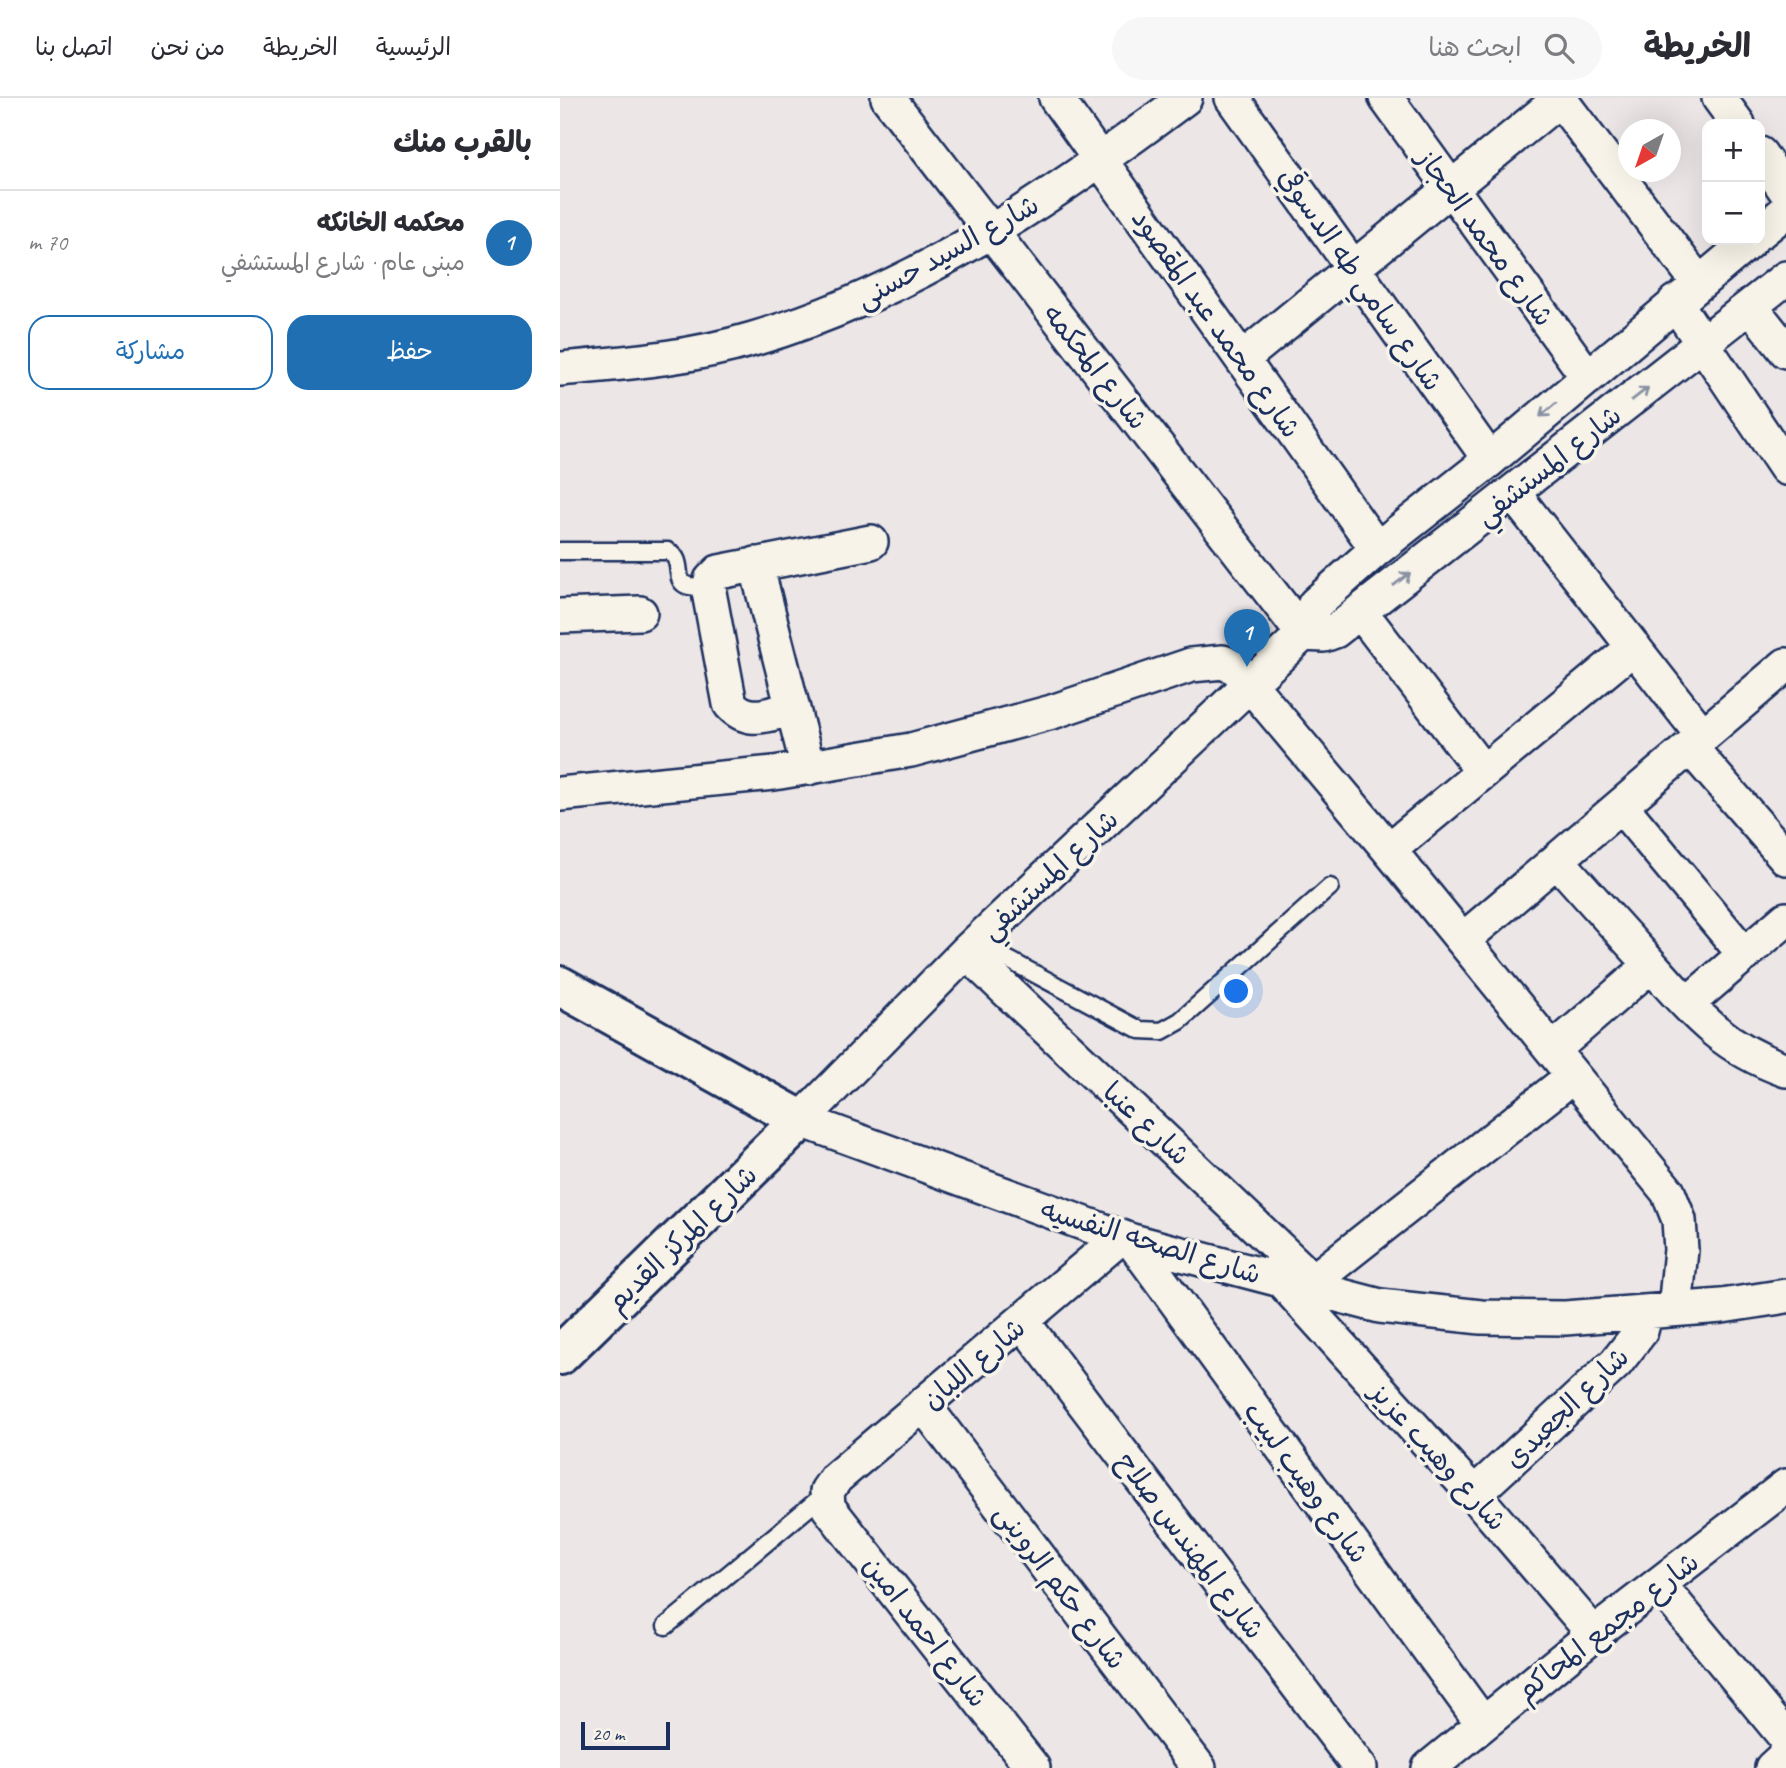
<!DOCTYPE html>
<html lang="ar">
<meta charset="utf-8">
<style>
body{margin:0;font-family:Caveat,"Playpen Sans Arabic",sans-serif;background:#f7f7f7;color:#2b2b33;direction:rtl}
.controls{position:absolute;right:21px;top:21px;display:grid;overflow:hidden;border-radius:14px;box-shadow:0 7px 28px #0002}
.controls button{width:63px;height:63px;display:grid;place-items:center;padding:0;border:0;border-bottom:2px solid #e1e1e2;background:#fff;color:#2b2b33;font:35px sans-serif}
.compass{position:absolute;left:1058px;top:21px;width:63px;height:63px;border-radius:50%;background:#fff;box-shadow:0 7px 28px #0002;rotate:220deg}
.scale{position:absolute;left:21px;bottom:18px;width:89px;box-sizing:border-box;padding-left:7px;border:4px solid #1b2f5e;border-top:0;font-size:19px;line-height:24px;white-space:nowrap;color:#1b2f5e;-webkit-text-stroke:5px #f7f3e8;paint-order:stroke}
.you{position:absolute;left:677px;top:894px;width:24px;height:24px;margin:-18px;border:5px solid #fff;border-radius:50%;background:#1a73e8;box-shadow:0 0 0 10px #1a73e833}
.badge{display:grid;place-items:center;width:46px;height:46px;border-radius:50%;background:#1f6fb2;color:#fff;font-size:23px;font-weight:700}
.pin{position:absolute;translate:-50% -58px;filter:drop-shadow(0 2px 4px #0008)}
.pin::after{content:'';position:absolute;top:37px;width:24px;height:21px;background:inherit;clip-path:polygon(0 0,100% 0,50% 100%)}
.list{margin:0;padding:0;list-style:none}
h2{display:flex;justify-content:space-between;align-items:center;height:91px;margin:0;padding:0 28px;font-size:30px}
h2 small{font-size:23px;font-weight:400;color:#7c7c81}
.list li{display:grid;grid-template-columns:46px 1fr auto;gap:21px;align-items:center;box-sizing:border-box;height:105px;padding:0 28px;border-top:2px solid #e1e1e2}
.list b{display:block;font-size:26px;white-space:nowrap}
.list p{margin:0;font-size:23px;white-space:nowrap;color:#7c7c81}
.list em{font-size:23px;font-style:normal;color:#7c7c81}
.actions{display:flex;gap:14px;padding:21px 28px}
.actions a{flex:1;padding:16px 0;border:2px solid #1f6fb2;border-radius:21px;text-align:center;font-size:24px;color:#1f6fb2}
.actions .main{background:#1f6fb2;color:#fff}
.icon{flex:none;width:38px;height:38px;fill:none;stroke:currentColor;stroke-width:2;stroke-linecap:round;stroke-linejoin:round}
.map{position:relative;flex:none;width:1226px;height:1670px;overflow:hidden;direction:ltr}
header{display:flex;align-items:center;gap:42px;box-sizing:border-box;height:98px;padding:0 35px;background:#fff;border-bottom:2px solid #e1e1e2}
header strong{font-size:33px}
nav{display:flex;gap:38px;margin-inline-start:auto;font-size:24px}
.search{width:490px;height:63px;background:#f7f7f7;display:flex;align-items:center;gap:18px;box-sizing:border-box;padding:0 24px;border-radius:38px;color:#7c7c81;font-size:26px}
main{display:flex}
aside{flex:1;background:#fff}
.map>svg:first-child{display:block}
</style>
<header>
<strong>الخريطة</strong>
<div class="search"><svg class="icon" aria-label="search" viewBox="0 0 24 24"><circle cx="10" cy="10" r="6"/><path d="M15 15l6 6"/></svg>ابحث هنا</div>
<nav><a>الرئيسية</a><a>الخريطة</a><a>من نحن</a><a>اتصل بنا</a></nav>
</header>
<main>
<div class="map">
<svg width="1226" height="1670" viewBox="0 0 1226 1670">
<rect width="100%" height="100%" fill="#ece6e7"/>
<filter id="ink" filterUnits="userSpaceOnUse"><feTurbulence type="fractalNoise" baseFrequency=".0143" numOctaves="2"/><feDisplacementMap in="SourceGraphic" scale="14" xChannelSelector="R" yChannelSelector="G"/><feConvolveMatrix kernelMatrix="1 2 1 2 8 2 1 2 1" color-interpolation-filters="sRGB"/></filter>
<g filter="url(#ink)">
<g fill="none" stroke-linecap="round" stroke-linejoin="round">
<g stroke="#1b2f5e" stroke-width="21">
<path id="lane" d="M 0,453 L 108,453 C 125,462 113,481 126,487 C 132,490 143,488 149,488
M 417,845 L 580,932 L 602,933 L 620,923 L 770,789
M 106,1528 L 266,1395"/>
</g>
<g stroke="#1b2f5e" stroke-width="38">
<path id="street" d="M 328,0 L 743,536
M 496,0 L 817,451
M 672,0 L 930,362
M 826,0 L 1027,278
M 999,0 L 1138,184
M 1159,0 L 1178,26
M 1200,56 L 1226,93
M 1200,134 L 1226,113
M 1191,142 L 930,362 L 817,451 L 755,506 L 743,536 L 406,854 L 241,1022 L 572,1143 L 820,1208 L 921,1219 L 1005,1220 L 1162,1208 L 1226,1198
M 1115,204 L 1226,370
M 1191,209 L 1226,253
M 682,261 L 1001,0
M 0,271 C 65,265 130,260 193,241 C 354,194 493,99 625,0
M 953,395 L 1143,638
M 196,466 L 248,670
M 800,513 L 923,674
M 0,518 L 80,515
M 743,536 L 764,537 L 775,533 L 1226,180
M 232,611 C 208,616 189,627 170,606 L 149,494 L 151,482 L 159,474 L 311,444
M 1130,649 L 1226,760
M 0,696 L 214,675 L 351,652 L 492,614 L 631,567 L 663,564 L 676,570 L 829,752 L 1108,1094 L 1119,1122 L 1121,1152 L 1115,1211
M 1061,708 L 1185,857
M 829,752 L 1074,549
M 997,762 C 1026,795 1055,827 1084,859 C 1131,911 1158,948 1226,972
M 903,842 L 1226,567
M 406,854 L 763,1192
M 1127,906 L 1226,821
M 993,952 L 1091,867
M 572,1143 L 923,1626
M 721,1182 L 914,1396 L 1034,1536
M 753,1183 L 1013,978
M 462,1223 L 800,1670
M 363,1306 L 639,1670
M 914,1396 L 1056,1265 L 1081,1233 L 1086,1214
M 1099,1486 L 1226,1640
M 473,1670 L 268,1409 L 267,1393 L 276,1380 L 561,1139
M 869,1670 L 1034,1536 L 1226,1388
M 1212,1670 L 1224,1659 L 1226,1651"/>
</g>
<g stroke="#1b2f5e" stroke-width="44">
<path id="secondary" d="M 0,888 L 241,1022 L 0,1257"/>
</g>
<use href="#lane" stroke="#f7f3e8" stroke-width="16"/>
<use href="#street" stroke="#f7f3e8" stroke-width="33"/>
<use href="#secondary" stroke="#f7f3e8" stroke-width="38"/>
</g>
<defs><path id="oneway-shaft" d="M-6 0H5M1.5-3L5.5 0L1.5 3" fill="none" stroke-width="1.6" stroke-linecap="round" stroke-linejoin="round" transform="scale(1.75)"/></defs>
<g stroke="#8991a3">
<use href="#oneway-shaft" transform="translate(1080 296) rotate(-38)"/>
<use href="#oneway-shaft" transform="translate(988 312) rotate(140)"/>
<use href="#oneway-shaft" transform="translate(842 481) rotate(-38)"/>
</g>
</g>
<g text-anchor="middle" stroke-width="7" stroke-linejoin="round" paint-order="stroke">
<g font-size="28" fill="#1b2f5e" stroke="#f7f3e8">
<text transform="translate(926 139) rotate(54)" y="10">شارع محمد الحجاز</text>
<text transform="translate(387 153) rotate(-29)" y="10">شارع السيد حسنى</text>
<text transform="translate(801 181) rotate(55)" y="10">شارع سامي طه الدسوقي</text>
<text transform="translate(657 225) rotate(55)" y="10">شارع محمد عبد المقصود</text>
<text transform="translate(536 268) rotate(52)" y="10">شارع المحكمه</text>
<text transform="translate(988 367) rotate(-38)" y="10">شارع المستشفي</text>
<text transform="translate(489 776) rotate(-43)" y="10">شارع المستشفي</text>
<text transform="translate(587 1025) rotate(43)" y="10">شارع عنبا</text>
<text transform="translate(121 1140) rotate(-44)" y="10">شارع المركز القديم</text>
<text transform="translate(591 1143) rotate(17)" y="10">شارع الصحه النفسيه</text>
<text transform="translate(413 1265) rotate(-40)" y="10">شارع اللبان</text>
<text transform="translate(1006 1309) rotate(-44)" y="10">شارع الجعيدى</text>
<text transform="translate(879 1358) rotate(48)" y="10">شارع وهيب عزيز</text>
<text transform="translate(747 1384) rotate(54)" y="10">شارع وهيب لبيب</text>
<text transform="translate(631 1447) rotate(53)" y="10">شارع المهندس صلاح</text>
<text transform="translate(501 1488) rotate(53)" y="10">شارع حكم الروينى</text>
<text transform="translate(1047 1528) rotate(-38)" y="10">شارع مجمع المحاكم</text>
<text transform="translate(366 1533) rotate(52)" y="10">شارع احمد امين</text>
</g>
</g>
</svg>
<div class="controls">
<button>+</button>
<button>−</button>
</div>
<svg class="compass" viewBox="-18 -18 36 36"><path d="M0-13l5 13h-10z" fill="#e53935"/><path d="M0 13l5-13h-10z" fill="#7c7c81"/></svg>
<div class="scale">20 m</div>
<div class="you"></div>
<div class="pin badge" style="left:687px;top:569px">1</div>
</div>
<aside>
<h2>بالقرب منك<small></small></h2>
<ul class="list">
<li><span class="badge">1</span><div><b>محكمه الخانكه</b><p>مبنى عام · شارع المستشفي</p></div><em>70 m</em></li>
</ul>
<div class="actions"><a class="main">حفظ</a><a>مشاركة</a></div>
</aside>
</main>
